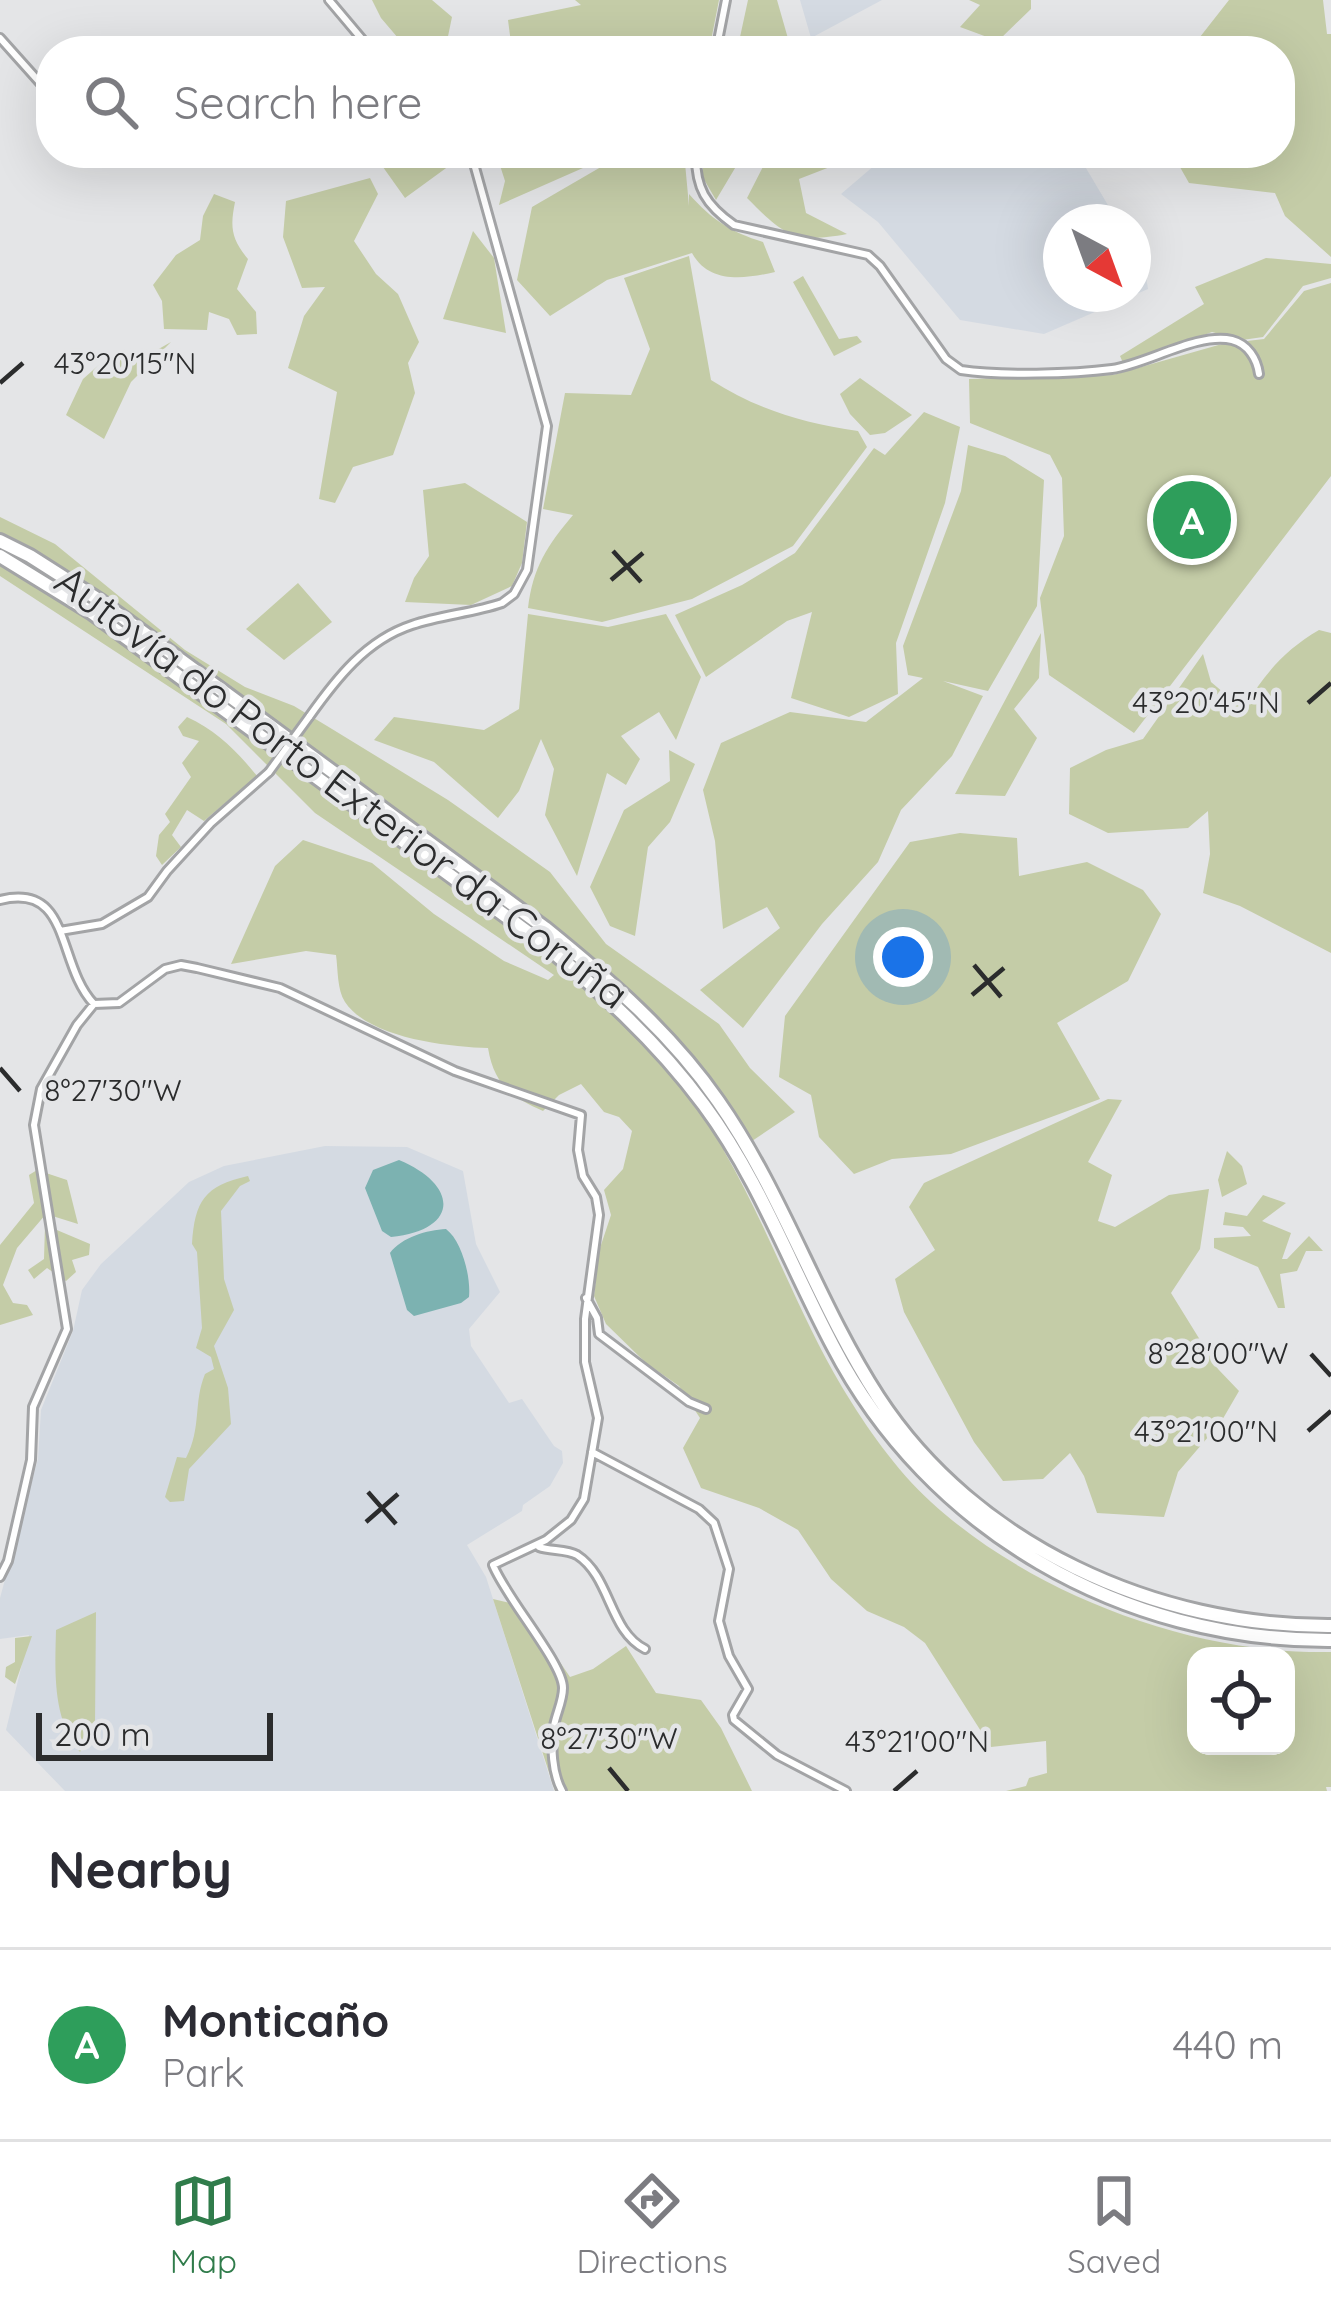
<!DOCTYPE html>
<meta charset="utf-8">
<style>
body{margin:0;font-family:Quicksand,sans-serif;background:#f2f2f3;color:#2b2b33}
.controls{position:absolute;right:36px;bottom:36px;display:grid;overflow:hidden;border-radius:24px;box-shadow:0 12px 48px #0002}
.controls button{width:108px;height:108px;display:grid;place-items:center;padding:0;border:0;border-bottom:3px solid #e1e1e2;background:#fff;color:#2b2b33;font:60px sans-serif}
.compass{position:absolute;left:1043px;top:204px;width:108px;height:108px;border-radius:50%;background:#fff;box-shadow:0 12px 48px #0002;rotate:139deg}
.scale{position:absolute;left:36px;bottom:30px;width:237px;box-sizing:border-box;padding-left:12px;border:6px solid #2b2c2d;border-top:0;font-size:33px;line-height:42px;white-space:nowrap;color:#2b2c2d;-webkit-text-stroke:9px #e4e5e7;paint-order:stroke}
.you{position:absolute;left:903px;top:957px;width:42px;height:42px;margin:-30px;border:9px solid #fff;border-radius:50%;background:#1a73e8;box-shadow:0 0 0 18px #1a73e833}
.badge{display:grid;place-items:center;width:78px;height:78px;border-radius:50%;background:#307c4b;color:#fff;font-size:39px;font-weight:700}
.pin{position:absolute;translate:-50% -50%;border:6px solid #fff;box-shadow:0 3px 12px #0006}
.list{margin:0;padding:0;list-style:none}
h2{display:flex;justify-content:space-between;align-items:center;height:156px;margin:0;padding:0 48px;font-size:51px}
h2 small{font-size:39px;font-weight:400;color:#7c7c81}
.list li{display:grid;grid-template-columns:78px 1fr auto;gap:36px;align-items:center;box-sizing:border-box;height:192px;padding:0 48px;border-top:3px solid #e1e1e2}
.list b{display:block;font-size:45px;white-space:nowrap}
.list p{margin:0;font-size:39px;white-space:nowrap;color:#7c7c81}
.list em{font-size:39px;font-style:normal;color:#7c7c81}
.icon{flex:none;width:66px;height:66px;fill:none;stroke:currentColor;stroke-width:2;stroke-linecap:round;stroke-linejoin:round}
.map{position:relative;flex:none;width:1331px;height:1791px;overflow:hidden}
.search{position:absolute;background:#fff;box-shadow:0 12px 48px #0002;left:36px;right:36px;top:36px;height:132px;display:flex;align-items:center;gap:30px;box-sizing:border-box;padding:0 42px;border-radius:48px;color:#7c7c81;font-size:45px}
.sheet{height:348px;background:#fff}
nav{display:flex;justify-content:space-around;align-items:center;box-sizing:border-box;height:168px;border-top:3px solid #e1e1e2;background:#fff;font-size:33px;color:#7c7c81}
nav a{display:grid;justify-items:center;gap:6px}
nav .on{color:#307c4b}
.map>svg:first-child{display:block}
</style>
<div class="map">
<svg width="1331" height="1791" viewBox="0 0 1331 1791">
<rect width="100%" height="100%" fill="#e4e5e7"/>
<path fill="#d4dae2" d="M 800,0 L 882,0 L 811,38 Z
M 889,153 L 1077,153 L 1118,222 L 1061,222 L 1061,294 L 1133,294 L 1133,247 L 1144,264 L 1148,289 L 1044,334 L 960,320 L 878,222 L 841,194 Z
M 325,1146 L 407,1147 L 463,1171 L 476,1244 L 500,1292 L 469,1329 L 471,1346 L 509,1403 L 522,1399 L 554,1446 L 562,1451 L 563,1463 L 550,1486 L 523,1505 L 522,1511 L 467,1545 L 486,1577 L 554,1791 L 65,1791 L 6,1730 L 29,1635 L 0,1639 L 0,1598 L 38,1459 L 41,1410 L 73,1331 L 82,1290 L 101,1264 L 189,1182 L 224,1166 Z"/>
<path fill="#c4cca7" fill-rule="evenodd" d="M 372,0 L 432,0 L 452,17 L 446,46 L 404,45 L 381,18 Z
M 575,0 L 719,0 L 709,51 L 512,51 L 508,20 L 581,5 Z
M 748,0 L 777,0 L 791,49 L 737,51 Z
M 969,0 L 1031,0 L 1031,9 L 998,41 L 960,27 L 980,5 Z
M 1229,0 L 1323,0 L 1327,34 L 1331,34 L 1331,257 L 1285,216 L 1275,193 L 1189,183 L 1172,153 L 1280,153 L 1280,51 L 1189,51 Z
M 373,153 L 445,153 L 453,163 L 405,198 Z
M 496,153 L 617,153 L 499,205 L 505,181 Z
M 625,153 L 685,163 L 689,206 L 689,194 C 712,220 731,232 763,242 L 775,272 C 744,279 709,284 692,253 L 607,280 L 550,316 L 517,280 L 532,207 Z
M 705,153 L 744,153 L 716,200 L 702,176 Z
M 770,153 L 866,153 L 799,179 L 806,213 L 847,234 C 793,244 784,235 747,198 Z
M 370,178 L 378,194 L 354,241 L 376,274 L 398,294 L 419,342 L 408,363 L 415,393 L 393,455 L 353,467 L 335,503 L 319,499 L 337,392 L 288,368 L 304,316 L 325,287 L 302,288 L 283,237 L 286,201 Z
M 214,194 L 235,202 C 230,227 231,239 248,259 L 237,289 L 256,312 L 257,334 L 237,335 L 229,319 L 209,312 L 207,330 L 164,329 L 162,301 L 153,285 L 176,255 L 200,240 L 203,216 Z
M 473,231 L 494,258 L 506,333 L 443,319 Z
M 689,256 L 711,380 C 758,410 803,423 858,431 L 867,447 L 793,546 L 692,599 L 602,622 L 528,608 C 533,567 547,546 573,515 L 543,509 L 565,393 L 631,395 L 650,349 L 624,278 Z
M 1266,258 L 1331,264 L 1331,278 L 1303,286 L 1263,337 L 1242,340 L 1212,332 L 1124,365 L 1120,356 L 1204,304 L 1195,287 Z
M 803,276 L 839,339 L 857,336 L 862,342 L 834,356 L 793,282 Z
M 1331,283 L 1331,476 L 1134,733 L 1049,675 L 1040,598 L 1064,536 L 1062,478 L 1050,455 L 970,423 L 969,379 L 1113,375 L 1222,344 L 1264,339 L 1304,291 Z
M 171,342 L 131,382 L 104,439 L 66,415 L 83,379 L 109,356 L 132,364 Z
M 860,378 L 912,415 L 885,433 L 870,435 L 850,414 L 840,394 Z
M 924,412 L 960,427 L 945,503 L 896,643 L 898,694 L 849,717 L 791,698 L 812,612 L 787,621 L 706,677 L 675,615 L 742,585 L 795,553 L 874,448 L 885,455 Z
M 968,445 L 1005,456 L 1044,480 L 1037,606 L 988,691 L 943,681 L 983,696 L 952,756 L 901,810 L 878,862 L 822,924 L 743,1028 L 700,990 L 780,928 L 767,907 L 723,929 L 715,841 L 703,790 L 721,743 L 790,712 L 866,722 L 923,678 L 908,675 L 903,646 L 961,491 Z
M 465,483 L 527,522 L 522,563 L 512,586 L 471,605 L 405,602 L 414,578 L 429,556 L 423,490 Z
M 0,517 L 55,544 L 185,650 L 245,687 L 294,706 L 332,729 L 448,800 L 550,872 L 606,944 L 719,1024 L 750,1068 L 795,1112 L 752,1141 L 724,1151 C 768,1227 797,1311 842,1387 C 866,1427 896,1470 931,1502 C 1033,1595 1193,1655 1331,1652 L 1331,1787 L 1326,1787 L 1327,1791 L 1006,1791 L 1026,1786 L 1029,1778 L 1047,1773 L 1046,1741 L 991,1747 L 925,1643 L 904,1627 L 867,1611 L 831,1579 L 798,1530 L 759,1508 L 701,1488 L 683,1448 L 700,1418 L 679,1386 L 646,1363 L 606,1324 L 594,1296 L 599,1251 L 611,1215 L 604,1190 L 623,1169 L 632,1131 L 619,1117 L 604,1112 L 581,1084 L 559,1095 L 543,1111 C 512,1097 494,1085 488,1048 C 448,1047 369,1038 345,1002 C 337,990 338,969 336,955 L 306,951 L 231,964 L 275,866 L 303,840 L 372,863 L 434,914 L 504,961 L 548,980 L 554,975 L 315,813 L 226,724 L 0,576 ZM 1196,1656 L 1286,1656 L 1286,1746 L 1196,1746 Z
M 298,583 L 332,622 L 284,660 L 246,629 Z
M 528,614 L 608,627 L 666,614 L 701,677 L 676,740 L 659,712 L 621,736 L 640,759 L 626,785 L 607,773 L 577,876 L 545,815 L 554,769 L 541,739 L 519,791 L 498,818 L 434,762 L 374,740 L 394,717 L 484,730 L 519,709 Z
M 1319,630 L 1331,633 L 1331,953 L 1240,906 L 1203,893 L 1210,854 L 1208,811 L 1188,828 L 1108,833 L 1069,814 L 1070,768 L 1106,750 L 1143,739 L 1203,654 L 1211,682 L 1243,709 C 1264,675 1283,651 1319,630 Z
M 1041,633 L 1039,678 L 1014,709 L 1037,738 L 1005,796 L 955,794 Z
M 187,717 C 217,731 236,750 257,776 L 204,821 L 187,810 L 172,835 L 181,847 L 162,865 L 156,856 L 159,835 L 170,822 L 165,814 L 191,777 L 182,763 L 199,741 L 183,736 L 178,727 Z
M 669,750 L 695,764 L 670,822 L 648,847 L 635,936 L 610,926 L 590,887 L 624,810 L 670,781 Z
M 960,833 L 1017,838 L 1019,876 L 1087,862 L 1143,890 L 1161,914 L 1128,981 L 1057,1023 L 1100,1099 L 951,1154 L 892,1159 L 854,1174 L 819,1137 L 811,1095 L 779,1077 L 785,1016 L 910,842 Z
M 1108,1099 L 1122,1100 L 1088,1162 L 1112,1175 L 1098,1221 L 1115,1227 L 1169,1195 L 1209,1189 L 1200,1249 L 1171,1293 L 1218,1369 L 1239,1391 L 1221,1422 L 1178,1472 L 1164,1517 L 1097,1513 L 1084,1476 L 1070,1453 L 1043,1479 L 1003,1481 L 974,1442 L 904,1312 L 895,1279 L 935,1250 L 909,1207 L 924,1183 Z
M 1227,1151 L 1242,1166 L 1247,1184 L 1222,1197 L 1218,1180 Z
M 37,1170 L 67,1180 L 78,1224 L 46,1214 L 17,1248 L 3,1285 L 13,1303 L 27,1305 L 33,1315 L 0,1325 L 0,1245 L 34,1203 L 29,1175 Z
M 248,1176 L 250,1181 L 240,1186 L 221,1211 L 224,1279 L 234,1310 L 214,1346 L 228,1388 L 231,1424 L 189,1469 L 184,1501 L 170,1502 L 165,1497 L 177,1457 L 186,1458 C 202,1427 193,1403 205,1374 L 214,1369 L 211,1357 L 196,1348 L 202,1328 L 197,1252 L 192,1244 C 195,1201 204,1186 248,1176 Z
M 1263,1195 L 1286,1203 L 1262,1221 L 1291,1233 L 1282,1259 L 1287,1259 L 1309,1236 L 1323,1251 L 1306,1251 L 1297,1271 L 1280,1274 L 1285,1308 L 1278,1308 L 1258,1267 L 1214,1248 L 1214,1238 L 1251,1236 L 1243,1227 L 1223,1225 L 1225,1212 L 1247,1216 Z
M 45,1225 L 90,1244 L 89,1255 L 72,1260 L 76,1272 L 66,1281 L 47,1268 L 34,1279 L 28,1270 L 44,1259 Z
M 493,1599 L 522,1606 L 570,1677 L 593,1669 L 626,1646 L 656,1693 L 701,1700 L 721,1728 L 752,1791 L 555,1791 Z
M 96,1612 L 95,1724 L 80,1752 C 52,1720 55,1670 56,1630 Z
M 32,1636 L 15,1684 L 5,1677 L 6,1667 L 15,1662 L 15,1638 Z"/>
<path fill="#7cb2b1" d="M 399,1160 C 459,1185 460,1230 391,1237 L 382,1231 L 365,1188 L 373,1170 Z
M 446,1229 C 462,1241 471,1277 469,1297 L 461,1303 L 414,1316 L 407,1310 L 390,1253 C 402,1237 427,1230 446,1229 Z"/>
<g fill="none" stroke-linecap="round" stroke-linejoin="round">
<g stroke="#a3a4a6" stroke-width="12">
<path id="minor" d="M 329,0 L 372,51
M 0,38 L 51,95
M 716,51 L 726,0
M 696,153 C 695,188 706,205 734,225 L 868,255 L 880,266 L 946,359 L 961,370 C 1000,376 1073,374 1112,369 C 1147,364 1198,332 1232,340 C 1248,344 1257,359 1259,374
M 309,717 C 336,679 366,640 412,625 C 441,615 473,613 502,603 L 514,594 L 527,570 L 547,426 L 471,153
M 0,900 C 72,882 56,964 94,1004 L 119,1003 L 165,969 L 181,965 L 197,968 L 280,988 L 455,1071 L 581,1115 L 578,1150 L 583,1176 L 596,1197 L 599,1215 L 585,1319 L 585,1362 L 598,1418 L 584,1499 L 571,1520 L 546,1540 L 493,1565 C 506,1598 563,1663 563,1688 C 563,1701 556,1714 554,1726 C 551,1746 552,1773 562,1791
M 60,931 L 102,924 L 148,897 L 167,871 L 211,823 L 269,772
M 586,1298 L 597,1318 L 599,1334 L 689,1402 L 706,1409
M 592,1452 L 699,1509 L 714,1523 L 729,1569 L 719,1621 L 729,1656 L 748,1689 L 733,1715 L 734,1720 L 777,1755 L 846,1791
M 539,1547 C 550,1551 567,1549 577,1555 C 611,1577 609,1631 645,1649
M 0,1577 L 8,1561 L 31,1460 L 33,1407 L 67,1329 L 34,1125 L 41,1089 L 77,1025 L 94,1004"/>
</g>
<g stroke="#a3a4a6" stroke-width="18">
<path id="motorway" d="M 0,541 L 30,556 L 99,600 L 545,928 C 609,980 671,1033 718,1101 C 783,1194 817,1303 878,1397 C 975,1546 1157,1627 1331,1626
M 0,556 L 91,612 L 537,939 C 599,989 656,1040 704,1105 C 759,1179 790,1265 833,1346 C 929,1531 1123,1641 1331,1640"/>
</g>
<use href="#minor" stroke="#fff" stroke-width="6"/>
<use href="#motorway" stroke="#fff" stroke-width="12"/>
<g stroke="#a3a4a6" stroke-width="12" stroke-linecap="butt">
<path id="minor-bridge" d="M 269,772 L 309,717"/>
</g>
<use href="#minor-bridge" stroke="#fff" stroke-width="6"/>
</g>
<path fill="none" stroke="#2b2c2d" stroke-width="4.5" d="M 0,383 L 23,363M 613,551 L 641,582M 611,580 L 643,553M 1308,703 L 1331,683M 974,965 L 1001,997M 972,995 L 1004,968M 0,1068 L 20,1091M 1311,1354 L 1331,1376M 1308,1431 L 1331,1411M 368,1492 L 396,1524M 366,1522 L 398,1494M 609,1768 L 628,1791M 894,1791 L 917,1771"/>
<g text-anchor="middle" stroke-width="9" stroke-linejoin="round" paint-order="stroke">
<g font-size="42" fill="#2b2c2d" stroke="#e4e5e7">
<text transform="translate(342 787) rotate(37)" y="15">Autovía do Porto Exterior da Coruña</text>
</g>
</g>
<g font-size="30" text-anchor="middle" fill="#2b2c2d" stroke="#e4e5e7" stroke-width="9" stroke-linejoin="round" paint-order="stroke">
<text x="125" y="374">43°20'15"N</text>
<text x="1206" y="713">43°20'45"N</text>
<text x="113" y="1101">8°27'30"W</text>
<text x="1218" y="1364">8°28'00"W</text>
<text x="1206" y="1442">43°21'00"N</text>
<text x="609" y="1749">8°27'30"W</text>
<text x="917" y="1752">43°21'00"N</text>
</g>
</svg>
<div class="controls">
<button><svg class="icon" aria-label="locate" viewBox="0 0 24 24"><circle cx="12" cy="12" r="6"/><path d="M12 2v4M12 18v4M2 12h4M18 12h4"/></svg></button>
</div>
<svg class="compass" viewBox="-18 -18 36 36"><path d="M0-13l5 13h-10z" fill="#e53935"/><path d="M0 13l5-13h-10z" fill="#7c7c81"/></svg>
<div class="scale">200 m</div>
<div class="you"></div>
<div class="pin badge" style="left:1192px;top:520px;background:#2e9e5b">A</div>
<div class="search"><svg class="icon" aria-label="search" viewBox="0 0 24 24"><circle cx="10" cy="10" r="6"/><path d="M15 15l6 6"/></svg>Search here</div>
</div>
<section class="sheet">
<h2>Nearby<small></small></h2>
<ul class="list">
<li><span class="badge" style="background:#2e9e5b">A</span><div><b>Monticaño</b><p>Park</p></div><em>440 m</em></li>
</ul>
</section>
<nav>
<a class="on"><svg class="icon" aria-label="map" viewBox="0 0 24 24"><path d="M3 6l6-2 6 2 6-2v14l-6 2-6-2-6 2zM9 4v14M15 6v14"/></svg>Map</a>
<a><svg class="icon" aria-label="directions" viewBox="0 0 24 24"><path d="M12 3l9 9-9 9-9-9zM9 14v-3h6M13 9l2 2-2 2"/></svg>Directions</a>
<a><svg class="icon" aria-label="saved" viewBox="0 0 24 24"><path d="M7 4h10v16l-5-4-5 4z"/></svg>Saved</a>
</nav>
